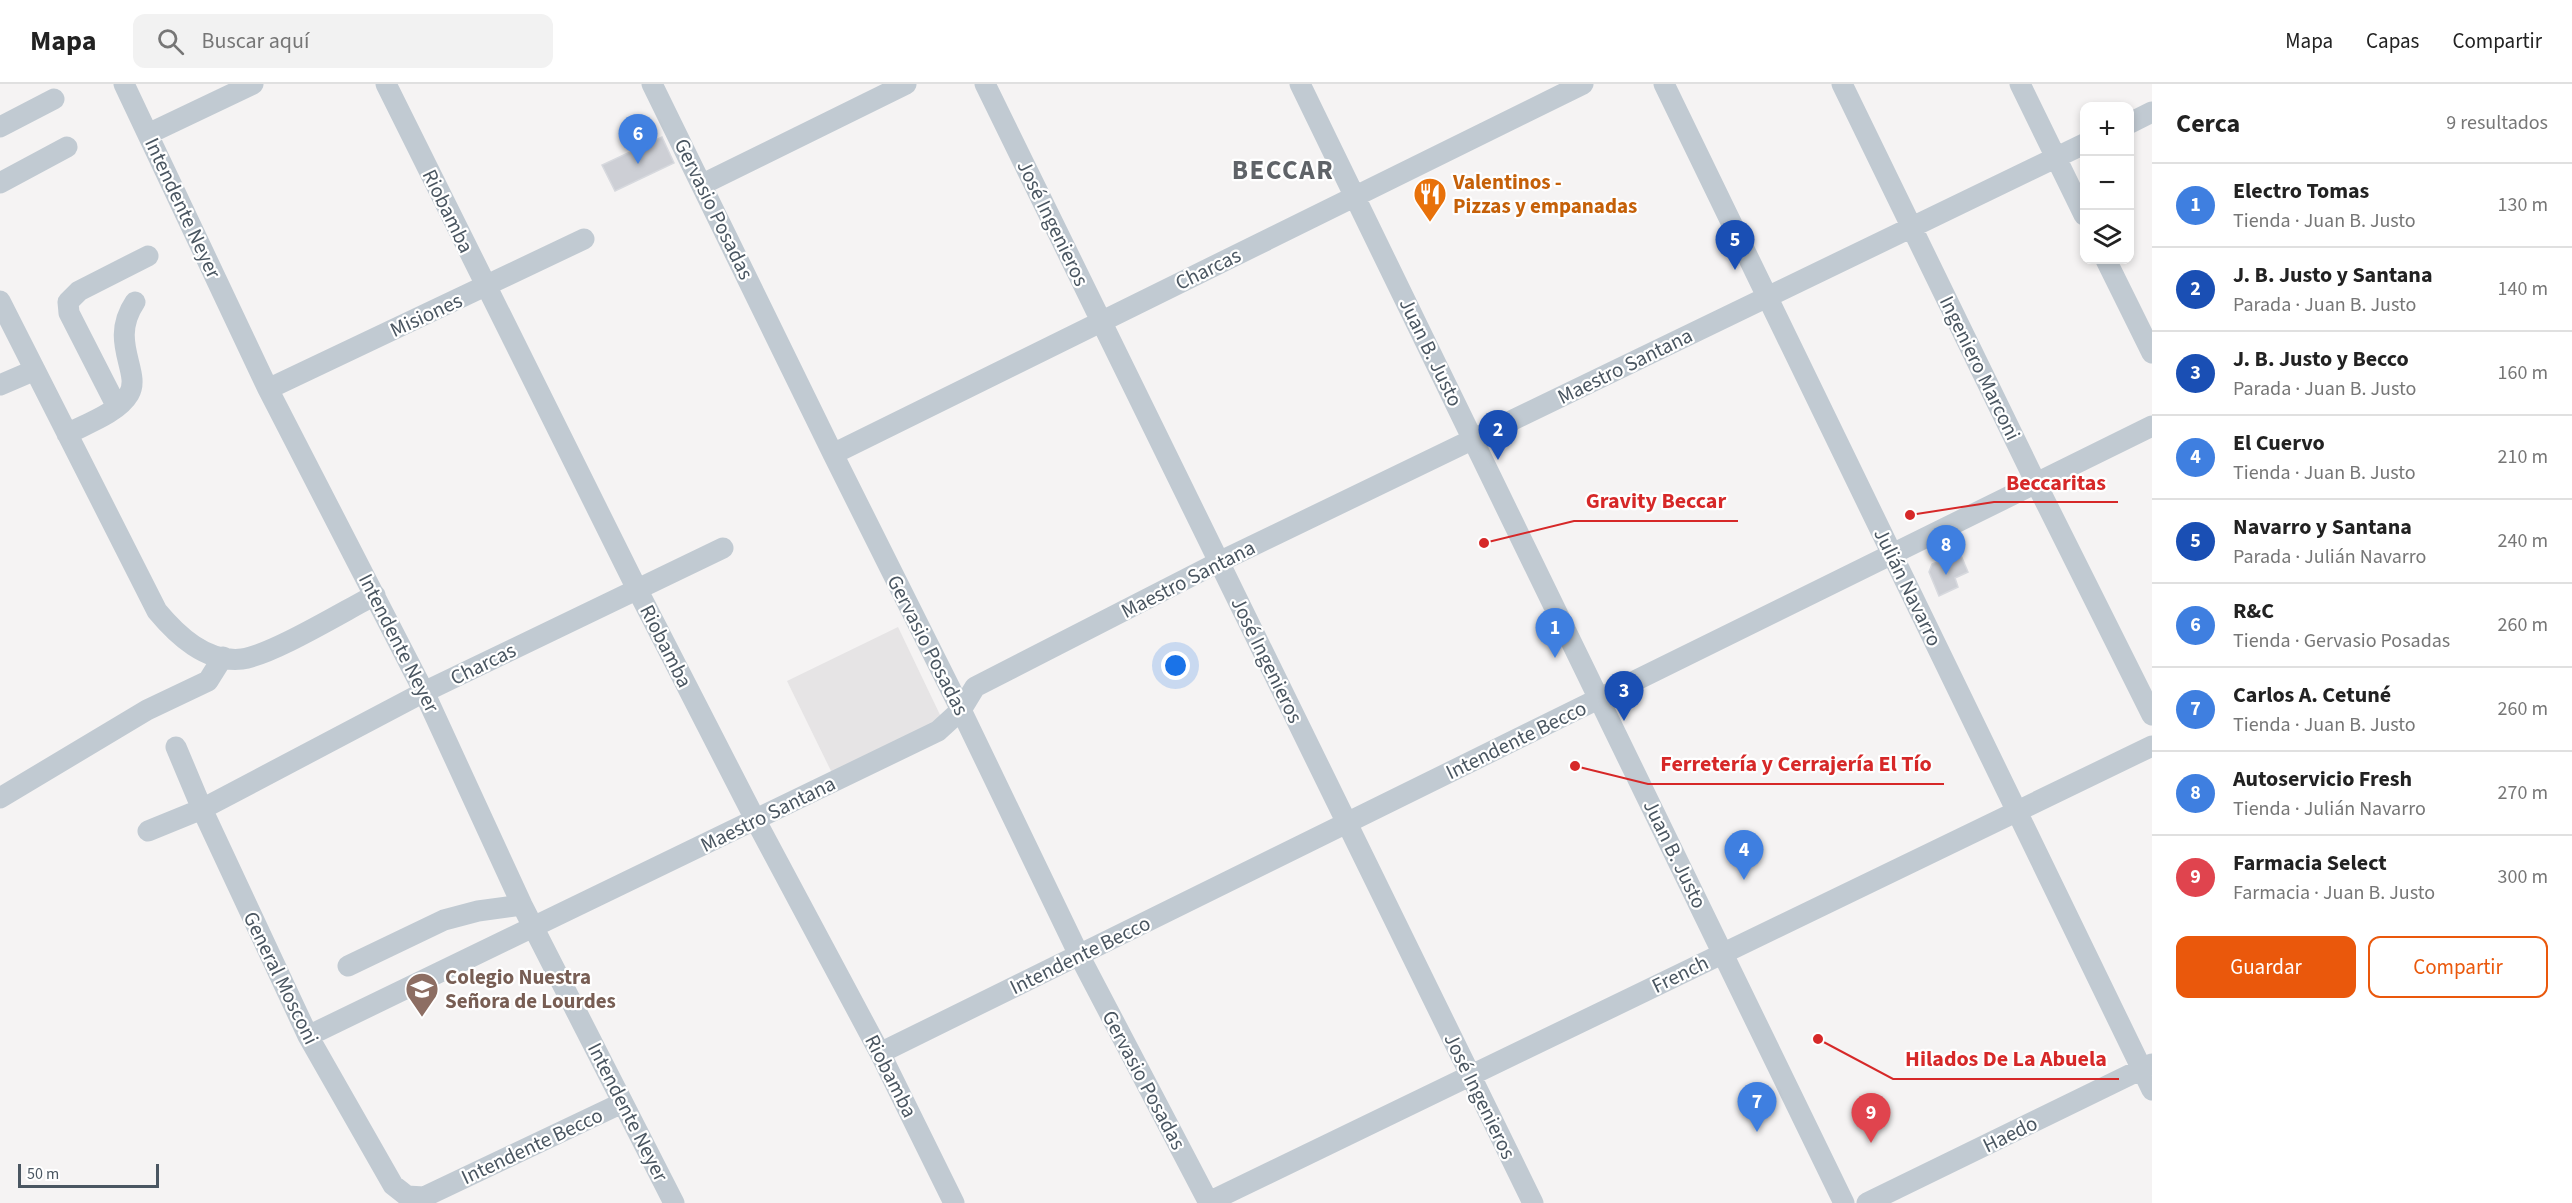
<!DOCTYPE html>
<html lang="es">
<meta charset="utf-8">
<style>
body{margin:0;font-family:"Source Sans 3",sans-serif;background:#f2f2f2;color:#222}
.controls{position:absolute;right:18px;top:18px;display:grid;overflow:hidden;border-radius:12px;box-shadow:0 3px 9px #0003}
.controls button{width:54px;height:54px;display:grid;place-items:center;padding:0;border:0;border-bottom:2px solid #e0e0e0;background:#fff;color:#222;font:30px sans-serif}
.scale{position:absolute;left:18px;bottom:15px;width:141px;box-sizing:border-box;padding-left:6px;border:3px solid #4a5661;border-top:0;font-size:16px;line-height:21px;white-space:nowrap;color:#4a5661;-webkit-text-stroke:4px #fff;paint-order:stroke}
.you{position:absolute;left:1176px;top:582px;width:21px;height:21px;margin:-15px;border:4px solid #fff;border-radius:50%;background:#1a73e8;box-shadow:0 0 0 9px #1a73e833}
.badge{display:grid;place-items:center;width:39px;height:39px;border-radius:50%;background:#ea580c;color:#fff;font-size:20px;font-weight:700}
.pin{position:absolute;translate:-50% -50px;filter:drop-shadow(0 2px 3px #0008)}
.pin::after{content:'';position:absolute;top:32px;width:21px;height:18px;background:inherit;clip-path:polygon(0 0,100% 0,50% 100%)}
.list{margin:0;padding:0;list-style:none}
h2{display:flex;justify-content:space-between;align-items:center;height:78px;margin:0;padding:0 24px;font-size:26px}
h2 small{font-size:20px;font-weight:400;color:#767676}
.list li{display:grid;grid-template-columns:39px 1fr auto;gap:18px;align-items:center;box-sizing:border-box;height:84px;padding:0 24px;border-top:2px solid #e0e0e0}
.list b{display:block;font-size:22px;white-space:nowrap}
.list p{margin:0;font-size:20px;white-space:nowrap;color:#767676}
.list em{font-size:20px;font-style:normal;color:#767676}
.actions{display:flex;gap:12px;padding:18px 24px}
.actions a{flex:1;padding:14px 0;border:2px solid #ea580c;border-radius:12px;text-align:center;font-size:21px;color:#ea580c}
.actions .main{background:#ea580c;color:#fff}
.icon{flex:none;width:33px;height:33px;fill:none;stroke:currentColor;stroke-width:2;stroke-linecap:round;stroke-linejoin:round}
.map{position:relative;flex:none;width:2152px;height:1119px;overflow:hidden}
header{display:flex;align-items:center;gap:36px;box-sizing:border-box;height:84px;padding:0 30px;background:#fff;border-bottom:2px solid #e0e0e0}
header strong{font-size:28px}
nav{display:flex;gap:33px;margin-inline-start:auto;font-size:21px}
.search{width:420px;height:54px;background:#f2f2f2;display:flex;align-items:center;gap:15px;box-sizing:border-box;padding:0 21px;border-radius:12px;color:#767676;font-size:22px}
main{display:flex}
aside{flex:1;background:#fff}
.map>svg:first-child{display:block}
</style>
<header>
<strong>Mapa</strong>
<div class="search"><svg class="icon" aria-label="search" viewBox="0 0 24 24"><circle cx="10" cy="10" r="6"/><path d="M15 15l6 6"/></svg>Buscar aquí</div>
<nav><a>Mapa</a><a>Capas</a><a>Compartir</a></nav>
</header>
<main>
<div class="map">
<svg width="2152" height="1119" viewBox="0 0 2152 1119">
<rect width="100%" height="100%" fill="#f5f3f3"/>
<path fill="#e6e4e5" d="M 898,543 L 942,635 L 832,689 L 787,597 Z"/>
<path fill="#cdcfd5" stroke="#d7d9de" stroke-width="1.5" d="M 662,53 L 674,79 L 615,107 L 602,81 Z
M 1960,469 L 1968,488 L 1955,494 L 1958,503 L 1939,512 L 1929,488 L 1932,480 Z"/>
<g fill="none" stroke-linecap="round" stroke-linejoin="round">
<path stroke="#c1cad2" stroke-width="21" d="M 124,0 L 268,305 L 424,608 L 522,821 L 674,1119
M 386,0 L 637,505 L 756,737 L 880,969 L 954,1119
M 652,0 L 833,370 L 961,626 L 1079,871 L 1209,1119
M 985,0 L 1533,1119
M 1300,0 L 1844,1119
M 1664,0 L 2152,1006
M 1842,0 L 2036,399 L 2152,631
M 2020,0 L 2084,131
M 2130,39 L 2152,28
M 0,43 L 54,15
M 148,50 L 253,0
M 0,99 L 67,63
M 703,100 L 906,0
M 2106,176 L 2152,269
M 0,217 L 157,527 C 177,551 206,579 242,575 C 272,571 344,527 375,511
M 0,301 L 35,286
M 268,305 L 584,155
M 117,323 L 69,229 L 68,218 L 79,207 L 148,172
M 67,350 C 86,340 118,329 129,310 C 142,288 108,258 135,218
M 833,370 L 1583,0
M 176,663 L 202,725 L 308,952 L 393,1101 L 407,1112 L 424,1113 L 622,1019
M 0,714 L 147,626 L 208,597 L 223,573
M 148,747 L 202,725 L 424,608 L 723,464
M 348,882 L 444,836 L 478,827 L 522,821
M 308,952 L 938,647 L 961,626 L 975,603 L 1219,478 L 2084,60
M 880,969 L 2152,342
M 1209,1118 L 2152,662
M 1867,1119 L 2152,980"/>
</g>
<defs>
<g id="restaurant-pin" transform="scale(1.725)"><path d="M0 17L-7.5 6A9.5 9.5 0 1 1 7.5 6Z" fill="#e8710a" stroke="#fff"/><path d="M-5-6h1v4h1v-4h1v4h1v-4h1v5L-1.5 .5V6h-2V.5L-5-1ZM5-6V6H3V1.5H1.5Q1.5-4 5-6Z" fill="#fff"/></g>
<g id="school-pin" transform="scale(1.725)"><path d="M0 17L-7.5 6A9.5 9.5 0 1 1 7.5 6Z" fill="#8d6e63" stroke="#fff"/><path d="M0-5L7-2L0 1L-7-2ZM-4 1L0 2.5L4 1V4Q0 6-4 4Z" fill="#fff"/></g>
</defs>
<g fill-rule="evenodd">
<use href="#restaurant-pin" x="1430" y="110"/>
<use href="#school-pin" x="422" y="905"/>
</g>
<g text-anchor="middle" stroke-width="4.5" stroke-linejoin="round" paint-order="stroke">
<g font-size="21" font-weight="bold" fill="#c56008" stroke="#fff" text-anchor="start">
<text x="1453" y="105">Valentinos -<tspan x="1453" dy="24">Pizzas y empanadas</tspan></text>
</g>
<g font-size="21" fill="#4a5661" stroke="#fff">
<text transform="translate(183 124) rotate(65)" y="7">Intendente Neyer</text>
<text transform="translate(714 125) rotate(64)" y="7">Gervasio Posadas</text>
<text transform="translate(448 127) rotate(64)" y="7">Riobamba</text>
<text transform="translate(1053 139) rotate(64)" y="7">José Ingenieros</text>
<text transform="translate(1208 185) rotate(-26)" y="7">Charcas</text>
<text transform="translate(426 231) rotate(-25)" y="7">Misiones</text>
<text transform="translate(1431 268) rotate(64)" y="7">Juan B. Justo</text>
<text transform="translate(1625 282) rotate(-26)" y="7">Maestro Santana</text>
<text transform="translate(1980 284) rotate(64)" y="7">Ingeniero Marconi</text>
<text transform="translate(1188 495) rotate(-27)" y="7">Maestro Santana</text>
<text transform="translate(1908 503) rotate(64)" y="7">Julián Navarro</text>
<text transform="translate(399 559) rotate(63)" y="7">Intendente Neyer</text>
<text transform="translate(928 561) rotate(63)" y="7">Gervasio Posadas</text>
<text transform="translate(666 562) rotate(63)" y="7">Riobamba</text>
<text transform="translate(1267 576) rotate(64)" y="7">José Ingenieros</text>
<text transform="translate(483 580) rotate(-26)" y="7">Charcas</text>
<text transform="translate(1516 656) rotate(-26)" y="7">Intendente Becco</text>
<text transform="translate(768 730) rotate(-26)" y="7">Maestro Santana</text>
<text transform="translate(1675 770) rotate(64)" y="7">Juan B. Justo</text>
<text transform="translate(1080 871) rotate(-26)" y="7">Intendente Becco</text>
<text transform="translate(1680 890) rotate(-26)" y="7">French</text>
<text transform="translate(281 894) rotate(64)" y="7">General Mosconi</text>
<text transform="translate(891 992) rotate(63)" y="7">Riobamba</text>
<text transform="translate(1144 996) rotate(62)" y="7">Gervasio Posadas</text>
<text transform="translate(1480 1012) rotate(64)" y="7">José Ingenieros</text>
<text transform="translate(628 1028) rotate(63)" y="7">Intendente Neyer</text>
<text transform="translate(2010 1050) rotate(-26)" y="7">Haedo</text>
<text transform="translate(532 1062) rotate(-25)" y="7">Intendente Becco</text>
</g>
<g font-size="21" font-weight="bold" fill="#785e54" stroke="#fff" text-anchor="start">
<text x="445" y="900">Colegio Nuestra<tspan x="445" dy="24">Señora de Lourdes</tspan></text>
</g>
<g font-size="27" font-weight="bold" letter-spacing="1.5" fill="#5f6368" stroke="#fff">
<text x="1283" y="95">BECCAR</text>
</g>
</g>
<path fill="none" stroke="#d62828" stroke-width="2" d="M1910 431L1994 418H2118M1484 459L1574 437H1738M1575 682L1648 700H1944M1818 955L1893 995H2119"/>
<g fill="#d62828" stroke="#fff" stroke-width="2">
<circle cx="1910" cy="431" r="6"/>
<circle cx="1484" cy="459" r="6"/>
<circle cx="1575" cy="682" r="6"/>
<circle cx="1818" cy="955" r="6"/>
</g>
<g font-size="22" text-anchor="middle" font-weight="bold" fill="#d62828" stroke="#fff" stroke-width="4.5" stroke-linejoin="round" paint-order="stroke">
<text x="2056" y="406">Beccaritas</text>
<text x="1656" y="424">Gravity Beccar</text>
<text x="1796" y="687">Ferretería y Cerrajería El Tío</text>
<text x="2006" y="982">Hilados De La Abuela</text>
</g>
</svg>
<div class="controls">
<button>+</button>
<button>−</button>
<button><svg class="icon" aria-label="layers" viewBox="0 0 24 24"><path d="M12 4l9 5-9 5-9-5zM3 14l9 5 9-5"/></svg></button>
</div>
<div class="scale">50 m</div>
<div class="you"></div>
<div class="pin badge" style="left:1555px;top:574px;background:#3f7fe0">1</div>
<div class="pin badge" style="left:1498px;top:376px;background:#1a4fb4">2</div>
<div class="pin badge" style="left:1624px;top:637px;background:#1a4fb4">3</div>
<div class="pin badge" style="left:1744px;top:796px;background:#3f7fe0">4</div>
<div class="pin badge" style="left:1735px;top:186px;background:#1a4fb4">5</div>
<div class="pin badge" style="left:638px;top:80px;background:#3f7fe0">6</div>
<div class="pin badge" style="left:1757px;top:1048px;background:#3f7fe0">7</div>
<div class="pin badge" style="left:1946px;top:491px;background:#3f7fe0">8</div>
<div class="pin badge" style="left:1871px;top:1059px;background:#e0444e">9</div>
</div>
<aside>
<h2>Cerca<small>9 resultados</small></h2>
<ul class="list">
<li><span class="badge" style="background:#3f7fe0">1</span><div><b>Electro Tomas</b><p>Tienda · Juan B. Justo</p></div><em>130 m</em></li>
<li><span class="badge" style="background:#1a4fb4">2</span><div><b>J. B. Justo y Santana</b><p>Parada · Juan B. Justo</p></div><em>140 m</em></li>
<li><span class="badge" style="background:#1a4fb4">3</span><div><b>J. B. Justo y Becco</b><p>Parada · Juan B. Justo</p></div><em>160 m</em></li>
<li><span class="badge" style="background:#3f7fe0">4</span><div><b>El Cuervo</b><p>Tienda · Juan B. Justo</p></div><em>210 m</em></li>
<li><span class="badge" style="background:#1a4fb4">5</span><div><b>Navarro y Santana</b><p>Parada · Julián Navarro</p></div><em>240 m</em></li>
<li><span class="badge" style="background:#3f7fe0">6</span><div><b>R&amp;C</b><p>Tienda · Gervasio Posadas</p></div><em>260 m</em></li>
<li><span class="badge" style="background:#3f7fe0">7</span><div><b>Carlos A. Cetuné</b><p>Tienda · Juan B. Justo</p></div><em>260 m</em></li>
<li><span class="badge" style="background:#3f7fe0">8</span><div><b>Autoservicio Fresh</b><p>Tienda · Julián Navarro</p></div><em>270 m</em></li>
<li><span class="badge" style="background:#e0444e">9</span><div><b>Farmacia Select</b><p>Farmacia · Juan B. Justo</p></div><em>300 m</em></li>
</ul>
<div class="actions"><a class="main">Guardar</a><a>Compartir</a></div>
</aside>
</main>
